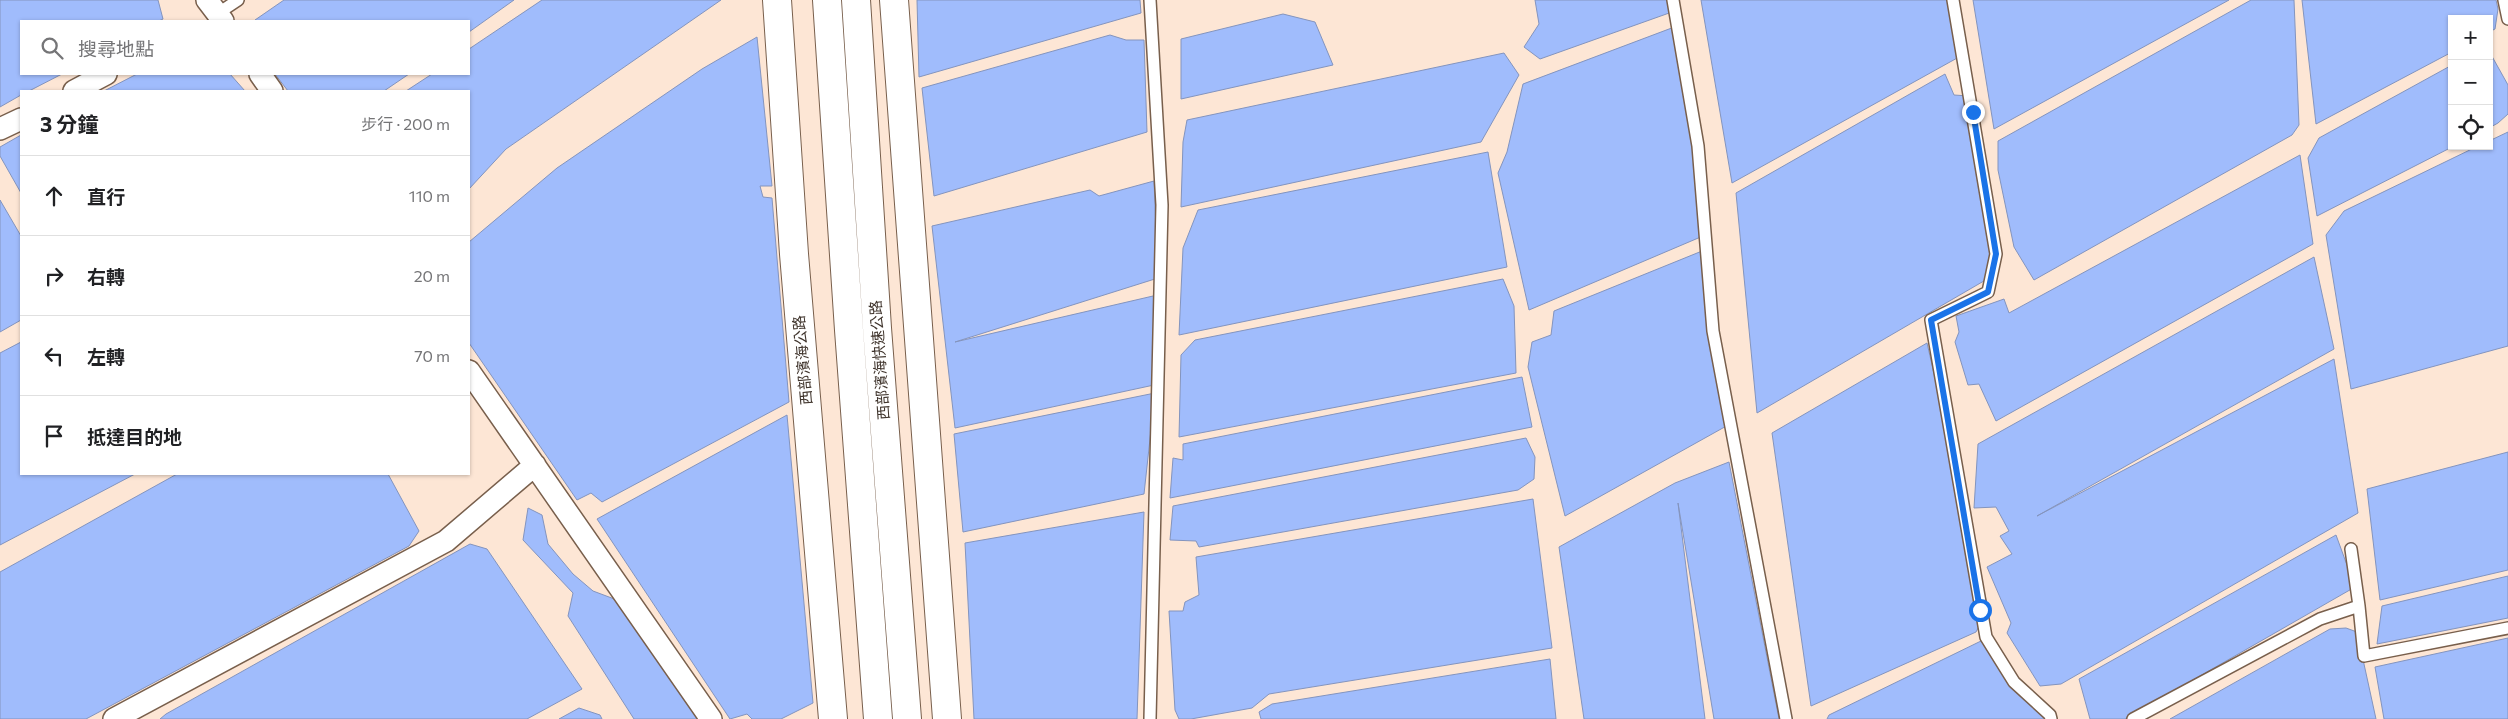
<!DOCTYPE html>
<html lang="zh-TW">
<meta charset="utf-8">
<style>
body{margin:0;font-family:Commissioner,"Noto Sans TC",sans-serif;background:#f2f2f2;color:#202124}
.controls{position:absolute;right:15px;top:15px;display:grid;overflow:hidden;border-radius:0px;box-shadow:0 1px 4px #0004}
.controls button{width:45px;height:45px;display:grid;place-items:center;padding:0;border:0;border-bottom:1px solid #e0e0e0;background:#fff;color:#202124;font:25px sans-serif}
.stop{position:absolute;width:15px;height:15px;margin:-11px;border:4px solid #1a73e8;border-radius:50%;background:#fff}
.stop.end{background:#1a73e8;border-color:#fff;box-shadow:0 1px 5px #0008}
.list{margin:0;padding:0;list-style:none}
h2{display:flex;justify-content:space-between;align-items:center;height:65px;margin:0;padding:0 20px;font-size:21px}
h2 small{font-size:16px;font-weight:400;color:#757577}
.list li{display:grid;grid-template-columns:32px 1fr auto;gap:15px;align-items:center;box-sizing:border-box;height:80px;padding:0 20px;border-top:1px solid #e0e0e0}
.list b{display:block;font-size:19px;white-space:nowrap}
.list em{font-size:16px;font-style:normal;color:#757577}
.icon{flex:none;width:28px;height:28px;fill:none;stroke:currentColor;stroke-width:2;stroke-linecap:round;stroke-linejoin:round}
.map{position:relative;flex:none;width:2508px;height:719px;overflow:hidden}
.search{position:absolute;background:#fff;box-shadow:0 1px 4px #0004;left:20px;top:20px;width:450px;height:55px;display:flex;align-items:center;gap:12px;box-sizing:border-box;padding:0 18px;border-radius:0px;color:#757577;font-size:19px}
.panel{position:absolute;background:#fff;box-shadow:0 1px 4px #0004;left:20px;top:90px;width:450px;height:385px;border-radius:0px}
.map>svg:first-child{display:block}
</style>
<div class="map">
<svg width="2508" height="719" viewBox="0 0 2508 719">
<rect width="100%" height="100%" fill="#fde6d5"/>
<path fill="#a0bcfc" stroke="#8394be" d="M 0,0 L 158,0 L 163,19 L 159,21 L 21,21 L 21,74 L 62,74 L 29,91 L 21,91 L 21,95 L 0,107 Z
M 284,0 L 514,0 L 469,32 L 469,21 L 256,21 L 255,20 Z
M 542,0 L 721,0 L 506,149 L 469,189 L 469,91 L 406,91 L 432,74 L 469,74 L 469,49 Z
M 917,0 L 1140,0 L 1141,13 L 919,77 Z
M 1535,0 L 1671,0 L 1672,12 L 1540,59 L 1524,47 L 1539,24 Z
M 1701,0 L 1957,0 L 1968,52 L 1732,183 Z
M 1973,0 L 2229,0 L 1994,129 Z
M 2251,0 L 2294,0 L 2299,125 L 2292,135 L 2034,280 L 2014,247 L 1998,170 L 1998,141 Z
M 2302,0 L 2496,0 L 2498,9 L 2495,29 L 2489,32 L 2489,19 L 2452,19 L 2452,52 L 2316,124 Z
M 1283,14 L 1315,22 L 1333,65 L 1181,99 L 1181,39 Z
M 1677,26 L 1703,236 L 1529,310 L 1498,173 L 1507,152 L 1523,84 Z
M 1110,35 L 1126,40 L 1144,40 L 1147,132 L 934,196 L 922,88 Z
M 757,37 L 772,186 L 760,186 L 763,197 L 772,198 L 789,402 L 602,502 L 591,493 L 577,500 L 469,343 L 469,242 L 557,168 L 702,69 Z
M 2489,51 L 2508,85 L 2508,114 L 2498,123 L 2489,128 Z
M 1504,53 L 1519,75 L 1481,142 L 1181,207 L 1183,142 L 1187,120 Z
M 2452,65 L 2452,146 L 2454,146 L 2317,216 L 2308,158 L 2319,138 Z
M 137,74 L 230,74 L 245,91 L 104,91 Z
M 275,74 L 409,74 L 384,91 L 288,91 Z
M 1945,74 L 1954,95 L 1969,96 L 2000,258 L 1989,278 L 1757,413 L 1736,193 Z
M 2508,132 L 2508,346 L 2351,389 L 2326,235 L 2344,211 L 2478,146 L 2489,146 L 2489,141 Z
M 21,135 L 21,193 L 0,156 L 0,147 Z
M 1488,152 L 1507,267 L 1179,335 L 1183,248 L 1198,210 Z
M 2300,155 L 2313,244 L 1996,421 L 1979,384 L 1968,385 L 1955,342 L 1959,332 L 1956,316 L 2004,299 L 2009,313 Z
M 1154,181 L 1158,278 L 955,342 L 1153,296 L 1159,302 L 1154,385 L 955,428 L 932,226 L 1090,190 L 1099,196 Z
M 0,200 L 21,236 L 21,320 L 0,332 Z
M 1707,249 L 1730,424 L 1565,516 L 1528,367 L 1532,342 L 1551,335 L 1554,311 Z
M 2314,257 L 2334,349 L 2037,516 L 2334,359 L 2358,513 L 2061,684 L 2040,686 L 2007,633 L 2011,623 L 1987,567 L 2012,554 L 2000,536 L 2009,531 L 1996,507 L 1974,508 L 1978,444 Z
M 1503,279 L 1514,306 L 1516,373 L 1179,437 L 1181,355 L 1195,340 Z
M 21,342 L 21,474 L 135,474 L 0,545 L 0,353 Z
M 1927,343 L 1988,609 L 1976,632 L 1811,706 L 1772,433 Z
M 1522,377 L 1532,427 L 1170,498 L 1173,458 L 1183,460 L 1183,444 Z
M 1155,393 L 1144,494 L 963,532 L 954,434 Z
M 787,415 L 813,703 L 781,719 L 752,719 L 747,714 L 730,719 L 597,519 Z
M 1526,438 L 1535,457 L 1534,479 L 1518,490 L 1199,547 L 1196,541 L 1170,540 L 1173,506 Z
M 2508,452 L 2508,570 L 2380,600 L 2367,489 Z
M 1729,462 L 1779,719 L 1714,719 L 1678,503 L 1705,719 L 1584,719 L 1559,547 L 1675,483 Z
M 177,474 L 388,474 L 419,531 L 409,546 L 86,719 L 0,719 L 0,572 Z
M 1533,499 L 1552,648 L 1269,694 L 1252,708 L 1191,719 L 1179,719 L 1175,710 L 1169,611 L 1183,611 L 1185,602 L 1199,595 L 1196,557 Z
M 528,508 L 542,515 L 548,544 L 573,574 L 593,591 L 617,600 L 699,719 L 634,719 L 568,616 L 573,593 L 523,540 Z
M 1144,512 L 1137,719 L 974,719 L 965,543 Z
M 2336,535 L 2355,587 L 2125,719 L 2090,719 L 2079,679 Z
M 470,544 L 487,549 L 582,689 L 527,719 L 160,719 L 166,714 Z
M 2508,576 L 2508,618 L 2377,644 L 2382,606 Z
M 2346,628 L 2357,632 L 2376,719 L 2170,719 L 2330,629 Z
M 2508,638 L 2508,719 L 2384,719 L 2375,667 Z
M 1981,641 L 2047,719 L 1827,719 L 1829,715 Z
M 1550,659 L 1556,719 L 1261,719 L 1259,712 L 1272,704 Z
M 579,708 L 600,715 L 602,719 L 559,719 Z"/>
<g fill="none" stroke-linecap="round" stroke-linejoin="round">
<g stroke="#785f4c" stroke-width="14">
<path id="service" d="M 1673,0 L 1698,146 L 1713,331 L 1786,719
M 1953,0 L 1996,254 L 1988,292 L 1931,320 L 1986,637 L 2014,682 L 2050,715 L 2051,719
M 2504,0 L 2508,19
M 217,14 L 238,0
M 2351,549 L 2359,606
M 1150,719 L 1162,205 L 1150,0
M 2133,719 L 2320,619 L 2359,606 L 2364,656 L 2508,628"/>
</g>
<g stroke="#785f4c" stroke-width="24">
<path id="minor" d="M 207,0 L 223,21
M 260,74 L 272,91
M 74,91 L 106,74
M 0,129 L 21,119
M 469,371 L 711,719
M 114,719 L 446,541 L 535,465"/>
</g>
<g stroke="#785f4c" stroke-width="30">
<path id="primary" d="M 777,0 L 794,254 L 833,719
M 894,0 L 947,719"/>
</g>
<g stroke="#785f4c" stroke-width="30">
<path id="trunk" d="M 827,0 L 849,330 L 878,719
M 856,0 L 877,328 L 907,719"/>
</g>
<use href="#service" stroke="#fff" stroke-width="11"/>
<use href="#minor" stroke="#fff" stroke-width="21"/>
<use href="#primary" stroke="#fff" stroke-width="28"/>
<use href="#trunk" stroke="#fff" stroke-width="28"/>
</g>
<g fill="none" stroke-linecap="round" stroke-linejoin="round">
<path stroke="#1a73e8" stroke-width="6" d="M 1973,112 L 1996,254 L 1988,292 L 1931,320 L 1980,610"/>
</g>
<g text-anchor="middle" stroke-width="5" stroke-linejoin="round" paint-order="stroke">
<g font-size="15" fill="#40352d" stroke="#fff">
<text transform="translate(803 360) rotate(-95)" y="5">西部濱海公路</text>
<text transform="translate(880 360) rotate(-94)" y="5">西部濱海快速公路</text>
</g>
</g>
</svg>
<div class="controls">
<button>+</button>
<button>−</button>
<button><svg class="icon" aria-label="locate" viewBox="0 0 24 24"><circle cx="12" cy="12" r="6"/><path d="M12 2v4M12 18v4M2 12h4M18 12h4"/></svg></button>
</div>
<div class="stop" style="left:1980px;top:610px"></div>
<div class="stop end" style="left:1973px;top:112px"></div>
<div class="search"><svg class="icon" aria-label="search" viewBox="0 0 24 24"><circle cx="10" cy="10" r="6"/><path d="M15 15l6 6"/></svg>搜尋地點</div>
<section class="panel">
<h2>3 分鐘<small>步行 · 200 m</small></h2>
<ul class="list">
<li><svg class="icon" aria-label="ahead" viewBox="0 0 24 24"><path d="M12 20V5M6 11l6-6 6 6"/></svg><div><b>直行</b></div><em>110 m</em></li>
<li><svg class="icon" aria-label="right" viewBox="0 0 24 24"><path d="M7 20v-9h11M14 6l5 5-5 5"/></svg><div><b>右轉</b></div><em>20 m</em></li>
<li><svg class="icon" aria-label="left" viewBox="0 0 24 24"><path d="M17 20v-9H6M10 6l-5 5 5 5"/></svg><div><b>左轉</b></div><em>70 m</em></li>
<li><svg class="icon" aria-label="arrive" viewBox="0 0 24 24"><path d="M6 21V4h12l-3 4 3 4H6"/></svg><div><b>抵達目的地</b></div></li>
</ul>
</section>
</div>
